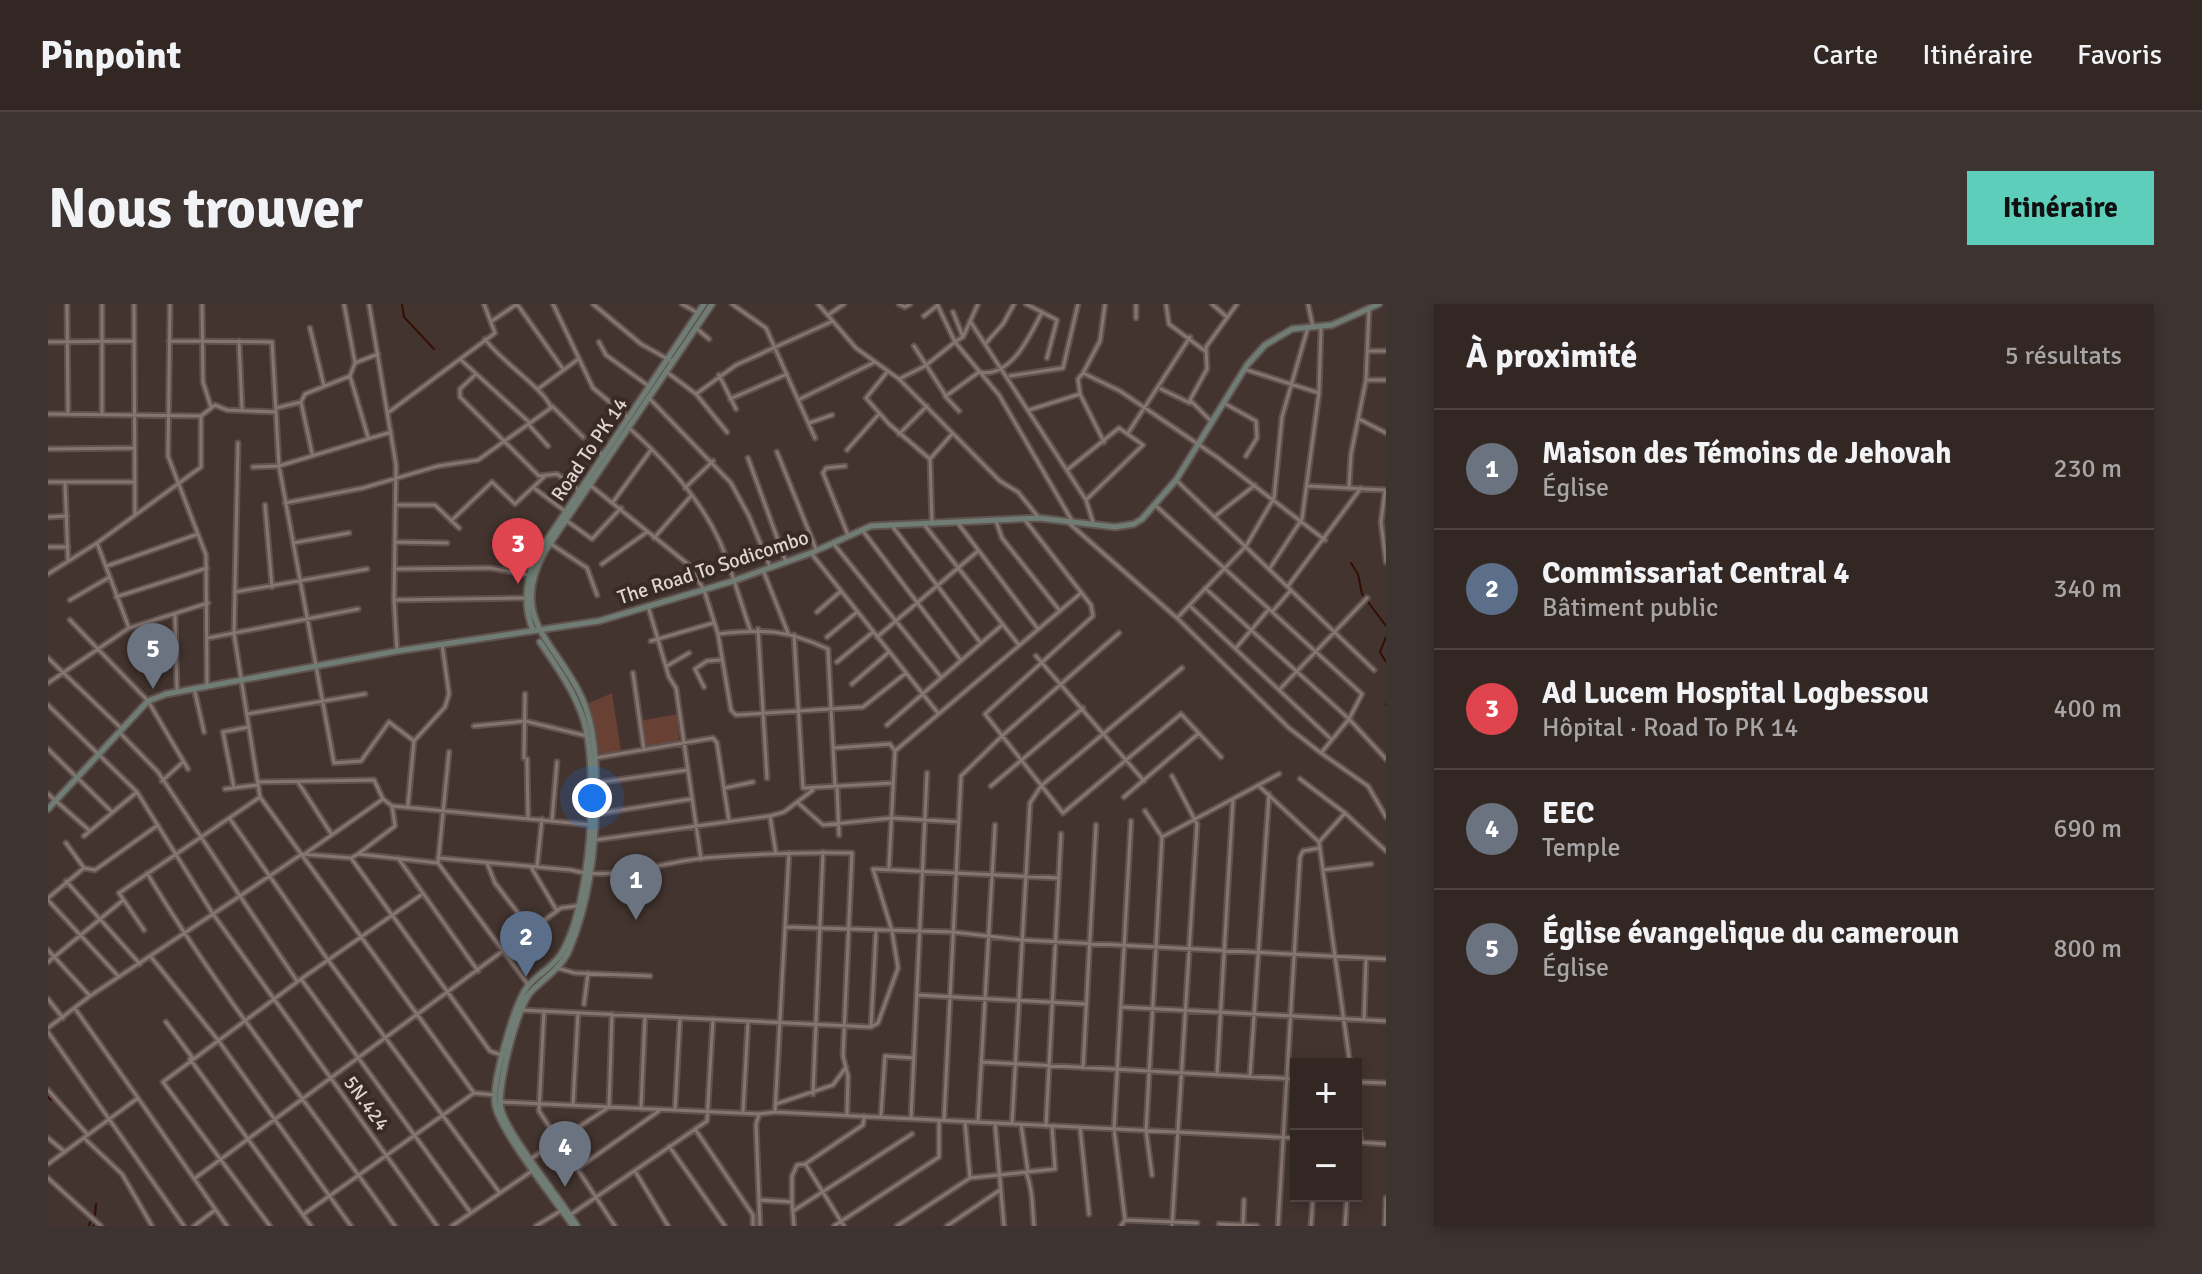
<!DOCTYPE html>
<html lang="fr">
<meta charset="utf-8">
<style>
body{margin:0;font-family:Signika,sans-serif;background:#3d3330;color:#f1f3f6}
.controls{position:absolute;right:24px;bottom:24px;display:grid;overflow:hidden;border-radius:0px;box-shadow:0 4px 12px #0003}
.controls button{width:72px;height:72px;display:grid;place-items:center;padding:0;border:0;border-bottom:2px solid #4d4441;background:#322723;color:#f1f3f6;font:40px sans-serif}
.you{position:absolute;left:544px;top:494px;width:28px;height:28px;margin:-20px;border:6px solid #fff;border-radius:50%;background:#1a73e8;box-shadow:0 0 0 12px #1a73e833}
.badge{display:grid;place-items:center;width:52px;height:52px;border-radius:50%;background:#5dceb9;color:#fff;font-size:26px;font-weight:700}
.pin{position:absolute;translate:-50% -66px;filter:drop-shadow(0 2px 4px #0008)}
.pin::after{content:'';position:absolute;top:42px;width:28px;height:24px;background:inherit;clip-path:polygon(0 0,100% 0,50% 100%)}
.list{margin:0;padding:0;list-style:none}
h2{display:flex;justify-content:space-between;align-items:center;height:104px;margin:0;padding:0 32px;font-size:34px}
h2 small{font-size:26px;font-weight:400;color:#a8a5a6}
.list li{display:grid;grid-template-columns:52px 1fr auto;gap:24px;align-items:center;box-sizing:border-box;height:120px;padding:0 32px;border-top:2px solid #4d4441}
.list b{display:block;font-size:30px;white-space:nowrap}
.list p{margin:0;font-size:26px;white-space:nowrap;color:#a8a5a6}
.list em{font-size:26px;font-style:normal;color:#a8a5a6}
.map{position:relative;flex:none;width:1338px;height:922px;overflow:hidden;border-radius:0px}
header{display:flex;align-items:center;gap:48px;box-sizing:border-box;height:112px;padding:0 40px;background:#322723;border-bottom:2px solid #4d4441}
header strong{font-size:38px}
nav{display:flex;gap:44px;margin-inline-start:auto;font-size:28px}
.intro{display:flex;align-items:center;justify-content:space-between;box-sizing:border-box;height:192px;padding:0 48px}
h1{margin:0;font-size:56px}
.button{padding:20px 36px;border-radius:0px;background:#5dceb9;color:#111;font-size:28px;font-weight:700}
main{display:flex;gap:48px;padding:0 48px}
aside{flex:1;background:#322723;border-radius:0px;box-shadow:0 4px 12px #0003}
.map>svg:first-child{display:block}
</style>
<header>
<strong>Pinpoint</strong>
<nav><a>Carte</a><a>Itinéraire</a><a>Favoris</a></nav>
</header>
<div class="intro"><h1>Nous trouver</h1><a class="button">Itinéraire</a></div>
<main>
<div class="map">
<svg width="1338" height="922" viewBox="0 0 1338 922">
<rect width="100%" height="100%" fill="#43342f"/>
<path fill="#694034" d="M 564,389 L 573,447 L 550,451 L 539,400 Z
M 630,410 L 631,438 L 595,444 L 591,417 Z"/>
<g fill="none" stroke-linecap="round" stroke-linejoin="round">
<path stroke="#370e04" stroke-width="2" d="M 354,0 L 356,13 L 386,45
M 1303,259 L 1310,270 L 1314,290 L 1338,322
M 1338,333 L 1332,348 L 1338,358
M 1338,400 L 1338,401
M 0,793 L 3,796
M 53,818 L 57,816
M 41,922 L 42,918
M 46,922 L 48,900"/>
<g stroke="#5f524f" stroke-width="7">
<path id="street" d="M 19,0 L 20,108
M 86,0 L 87,211
M 122,0 L 120,152 L 158,251 L 159,382
M 154,0 L 155,78 L 163,103
M 296,0 L 307,59 L 302,72 L 320,133
M 321,0 L 348,161 L 346,296 L 349,346
M 469,0 L 515,65
M 505,0 L 545,84 L 581,114
M 545,0 L 593,40 L 625,58
M 634,0 L 648,8
M 684,0 L 718,24 L 767,134
M 770,0 L 808,44 L 851,75 L 877,62 L 907,38
M 851,0 L 857,3 L 862,0
M 889,0 L 907,38 L 951,91 L 1023,215
M 978,0 L 1009,16 L 999,54
M 1118,0 L 1121,20 L 1157,47
M 1164,0 L 1179,13
M 1260,0 L 1265,23
M 905,8 L 915,33
M 780,11 L 796,0
M 876,12 L 890,1
M 1088,14 L 1088,0
M 444,17 L 469,0
M 922,17 L 1038,196 L 1045,218
M 262,24 L 276,82
M 648,24 L 661,35
M 121,37 L 224,38 L 231,162 L 286,459 L 313,457 L 341,418 L 366,437
M 191,37 L 194,105
M 908,37 L 915,33 L 930,0
M 0,38 L 86,37
M 551,38 L 558,51 L 602,83
M 938,39 L 955,20 L 966,0
M 866,42 L 898,92 L 931,68 C 963,75 983,30 994,8
M 1320,47 L 1338,47
M 412,55 L 482,119
M 307,59 L 330,50
M 1196,65 L 1271,89
M 840,67 L 818,94 L 841,120 L 882,155
M 620,69 L 648,90 L 679,128
M 1035,69 L 1052,37 L 1057,0
M 428,70 L 412,85 L 412,93 L 491,172 L 509,170 L 532,187
M 671,71 L 688,105
M 962,72 L 1015,64 L 1030,0
M 851,75 L 952,177 L 970,188 L 991,214
M 1318,76 L 1338,76
M 490,85 L 529,56
M 1113,85 L 1142,99
M 648,90 L 688,61 L 785,17
M 1032,90 L 1030,75 L 1035,69 L 1072,87 L 1169,153 L 1277,236
M 897,92 L 911,107
M 600,93 L 683,179 L 701,212 L 722,263
M 682,95 L 739,70
M 752,95 L 827,58
M 253,98 L 264,149
M 1176,99 L 1208,117 L 1209,134 L 1198,152
M 504,102 L 535,133
M 228,104 L 253,98 L 257,90 L 302,72
M 981,106 L 1032,90 L 1056,138
M 341,108 L 447,29 L 436,0
M 0,110 L 153,112 L 167,101 L 179,106 L 227,108
M 54,110 L 54,0
M 1311,115 L 1338,129
M 1164,118 L 1142,96 L 1159,65 L 1158,43 L 1189,0
M 761,119 L 784,111
M 481,121 L 500,142
M 580,123 C 615,154 652,194 672,238 C 684,266 692,297 702,325
M 1080,129 L 1142,33
M 851,130 L 879,102
M 190,139 L 186,330 L 212,493 L 426,789
M 545,144 L 556,152
M 0,145 L 87,144
M 799,146 L 831,110
M 729,148 L 768,245
M 700,154 L 738,258
M 797,162 L 778,164 L 775,169 L 800,231
M 205,163 L 231,162 L 343,128
M 1019,166 L 1071,124 L 1095,141 L 1038,196
M 1128,176 L 1326,366
M 0,178 L 87,178
M 17,178 L 20,257
M 542,181 L 641,261 L 656,286 L 670,330 L 683,406 L 688,411 L 815,403 L 858,369
M 1260,182 L 1338,186
M 486,184 L 518,208
M 637,184 L 665,157
M 1301,184 L 1303,150 L 1318,76 L 1321,6
M 1337,187 L 1333,218 L 1338,258
M 565,198 L 603,146
M 237,199 L 315,184 L 390,162 L 430,156 L 503,104 C 498,86 452,57 437,35
M 217,201 L 224,283
M 348,201 L 387,201 L 411,224
M 1107,201 L 1314,390 L 1301,415 L 1338,455
M 0,213 L 19,212
M 1166,213 L 1207,181
M 977,216 L 1043,301 L 1045,312 L 937,410 L 1015,509 L 1133,410 L 1173,453
M 403,217 L 444,178 L 467,200 L 496,173
M 519,217 L 544,235 L 573,204
M 948,217 L 954,234 L 1012,307
M 884,218 L 882,155 L 904,130
M 909,218 L 990,325
M 875,219 L 971,341
M 1022,220 L 1129,314 L 1198,242 L 1226,194 L 1234,113 L 1260,23
M 845,223 L 932,338
M 815,227 L 912,355
M 606,234 L 643,192
M 347,238 L 399,239
M 245,239 L 301,229
M 785,239 L 893,373
M 503,240 L 539,264 L 549,291
M 0,243 L 20,243
M 763,249 L 890,409
M 554,260 L 599,228
M 59,262 L 150,230
M 1222,264 L 1254,215 L 1271,89 L 1273,23
M 346,265 L 442,264 L 481,271
M 715,266 L 740,329
M 0,270 L 49,239
M 1240,282 L 1313,184
M 1157,284 L 1301,415 L 1273,449 L 1320,482 L 1338,513
M 187,288 L 319,265
M 68,293 L 159,264
M 22,296 L 60,274
M 346,296 L 478,294
M 600,302 L 621,373 L 628,384 L 653,555
M 1142,302 L 1283,435
M 769,308 L 793,287
M 1224,308 L 1243,286
M 127,311 L 129,387
M 1129,314 L 1241,424 L 1273,449
M 22,316 L 100,397 L 140,465
M 81,324 L 49,239 L 153,163 L 153,112
M 710,325 L 719,474
M 670,330 C 716,325 737,325 780,345 L 787,482
M 746,331 L 755,484 L 845,479
M 779,333 L 809,308
M 829,333 L 930,247
M 160,334 L 310,305
M 603,337 L 665,319
M 1188,344 L 1221,305
M 988,352 L 1096,477
M 0,354 L 74,425
M 789,358 L 825,328
M 619,362 L 641,349
M 585,369 L 596,446
M 0,379 L 81,324 L 160,299
M 804,380 L 841,348
M 656,383 L 647,365 L 659,357 L 672,356
M 146,384 L 156,428
M 1231,386 L 1319,294
M 0,401 L 89,488 L 165,610 L 389,922
M 199,410 L 317,390
M 839,421 L 954,321
M 426,422 L 477,417 L 539,432
M 786,444 L 842,440 L 847,447
M 0,445 L 64,508
M 401,448 L 390,559 L 481,682
M 476,454 L 477,390
M 547,454 L 665,434 L 669,439 L 681,517
M 479,455 L 480,513
M 1124,472 L 1149,520 L 1124,922
M 1252,475 L 1297,509 L 1338,547
M 114,477 L 135,458
M 211,478 L 326,476 L 335,495
M 250,478 L 284,531
M 548,479 L 639,466
M 1210,481 L 1271,538 L 1302,760
M 789,482 L 791,531
M 943,482 L 1035,404
M 186,484 L 175,428 L 201,423
M 677,484 L 705,478
M 177,485 L 209,481
M 0,490 L 42,527
M 1076,493 L 1151,429
M 749,498 L 775,521 L 844,514 L 911,518
M 360,501 L 366,437 L 397,403 L 401,390 L 394,340
M 345,502 L 544,521
M 1097,507 L 1114,533 L 1098,827 L 1104,871
M 548,510 L 643,495
M 722,512 L 728,550
M 182,515 L 280,656 L 452,889
M 504,516 L 509,458
M 36,532 L 89,488
M 1114,533 L 1231,470
M 547,536 L 722,512 L 736,508 L 765,486
M 1271,538 L 1297,509
M 18,539 L 36,564
M 310,550 L 390,559
M 303,554 L 442,747 L 456,752
M 350,554 L 430,667
M 390,554 L 523,566 C 565,578 613,558 656,554 C 705,550 754,548 804,549 L 795,752 L 800,772 L 799,811
M 439,559 L 447,579 L 484,627
M 483,563 L 509,607
M 489,563 L 494,515
M 841,563 L 847,447 L 1033,289
M 1275,566 L 1323,560
M 99,569 C 173,693 264,804 347,922
M 18,577 L 92,660
M 0,594 L 36,564 L 47,566 L 110,521
M 0,596 L 71,673
M 737,623 L 905,628 L 974,636 L 1338,655
M 96,626 L 71,589 L 212,493
M 0,646 L 42,692 L 0,724
M 103,653 L 170,736 L 303,922
M 0,658 L 74,597
M 509,664 L 527,669 L 602,672
M 253,675 L 373,591
M 249,677 L 192,592 L 254,550 L 303,554 L 310,550 L 347,522 L 344,502 L 335,495 L 258,549
M 869,691 L 1037,700
M 42,692 L 192,592 L 110,468 L 72,429
M 0,695 L 15,714
M 536,700 L 540,669
M 1073,703 L 1338,717
M 28,706 L 90,794
M 472,706 L 823,723 L 830,719 L 850,664 L 844,627 L 825,565 L 1011,574
M 496,707 L 491,807 L 567,922
M 1316,716 L 1318,655
M 118,718 L 144,753
M 823,723 L 828,627
M 0,728 L 136,922
M 142,755 L 263,922
M 934,758 L 1248,775
M 1035,764 L 1048,521
M 1169,771 L 1185,495
M 1202,772 L 1221,490
M 1308,778 L 1338,779
M 0,786 L 40,831
M 765,790 L 775,548
M 453,798 L 711,810 L 727,808 L 1248,834
M 728,800 L 785,781 L 798,763
M 525,801 L 530,709
M 1308,803 L 1313,838
M 593,805 L 597,712
M 627,806 L 632,714
M 727,808 L 741,549
M 695,809 L 700,717
M 711,811 L 708,820 L 712,922
M 833,811 L 837,752 L 866,754
M 863,815 L 879,469
M 896,816 L 913,472 L 954,432 L 1071,329
M 930,817 L 947,521
M 917,818 L 922,874
M 947,819 L 956,922
M 964,820 L 982,499 L 993,482 L 1134,364
M 973,820 L 980,868
M 998,822 L 1013,530
M 1032,823 L 1041,910
M 647,825 L 705,911 L 705,922
M 0,834 L 17,848
M 36,834 L 74,870 L 104,922
M 1308,838 L 1338,840
M 621,842 L 677,922
M 484,854 L 561,803 L 564,710
M 0,860 L 90,794 L 179,922
M 758,861 L 796,922
M 529,865 L 611,807
M 587,867 L 620,922
M 978,868 C 985,886 984,902 986,922
M 0,874 L 53,922
M 146,875 L 513,604 L 529,602
M 712,896 L 744,898 L 746,922
M 744,898 L 744,872 L 749,861 L 757,860 L 815,821 L 816,812
M 745,907 L 864,830
M 256,910 L 426,789 L 448,791
M 522,911 L 659,817 L 665,715
M 1077,916 L 1149,919
M 1171,920 L 1209,922
M 146,922 L 167,906
M 222,922 L 115,778 L 253,675 L 423,909
M 404,922 L 484,867
M 488,922 L 514,906
M 786,922 L 891,853 L 891,816
M 849,922 L 922,874 L 1007,865 L 1004,822
M 899,922 L 952,886
M 1073,922 L 1077,916 L 1066,825 L 1083,517
M 1195,922 L 1196,896
M 1230,922 L 1252,553 L 1255,547 L 1272,544
M 1263,922 L 1265,892
M 1297,922 L 1299,892
M 1337,922 L 1338,894"/>
</g>
<g stroke="#5f524f" stroke-width="9">
<path id="secondary" d="M 485,326 C 475,302 478,277 487,254 L 656,0
M 492,338 C 509,363 527,388 536,417 C 551,470 543,602 513,650 C 504,664 488,671 479,683 C 466,701 444,778 447,800 C 450,825 508,897 525,922
M 0,505 L 100,397 L 118,390 L 349,347 L 551,317 L 685,277 L 763,249 L 823,222 L 991,214 L 1067,223 L 1086,220 L 1094,215 L 1128,176 L 1199,61 L 1217,41 L 1244,25 L 1284,21 L 1331,0
M 529,922 C 513,896 459,830 453,805 C 448,786 469,704 482,689 C 496,674 514,664 522,644 C 542,596 548,541 548,489 C 548,458 547,423 534,394 C 509,338 459,316 497,247 L 664,0"/>
</g>
<use href="#street" stroke="#86746e" stroke-width="3"/>
<use href="#secondary" stroke="#6f7d74" stroke-width="5"/>
</g>
<g text-anchor="middle" stroke-width="8" stroke-linejoin="round" paint-order="stroke">
<g font-size="20" fill="#ded4d1" stroke="#392a25">
<text transform="translate(541 145) rotate(-56)" y="7">Road To PK 14</text>
<text transform="translate(665 263) rotate(-18)" y="7">The Road To Sodicombo</text>
<text transform="translate(319 799) rotate(54)" y="7">5N.424</text>
</g>
</g>
</svg>
<div class="controls">
<button>+</button>
<button>−</button>
</div>
<div class="you"></div>
<div class="pin badge" style="left:588px;top:616px;background:#6b7280">1</div>
<div class="pin badge" style="left:478px;top:673px;background:#5c6f8a">2</div>
<div class="pin badge" style="left:470px;top:280px;background:#e0444e">3</div>
<div class="pin badge" style="left:517px;top:883px;background:#6b7280">4</div>
<div class="pin badge" style="left:105px;top:385px;background:#6b7280">5</div>
</div>
<aside>
<h2>À proximité<small>5 résultats</small></h2>
<ul class="list">
<li><span class="badge" style="background:#6b7280">1</span><div><b>Maison des Témoins de Jehovah</b><p>Église</p></div><em>230 m</em></li>
<li><span class="badge" style="background:#5c6f8a">2</span><div><b>Commissariat Central 4</b><p>Bâtiment public</p></div><em>340 m</em></li>
<li><span class="badge" style="background:#e0444e">3</span><div><b>Ad Lucem Hospital Logbessou</b><p>Hôpital · Road To PK 14</p></div><em>400 m</em></li>
<li><span class="badge" style="background:#6b7280">4</span><div><b>EEC</b><p>Temple</p></div><em>690 m</em></li>
<li><span class="badge" style="background:#6b7280">5</span><div><b>Église évangelique du cameroun</b><p>Église</p></div><em>800 m</em></li>
</ul>
</aside>
</main>
